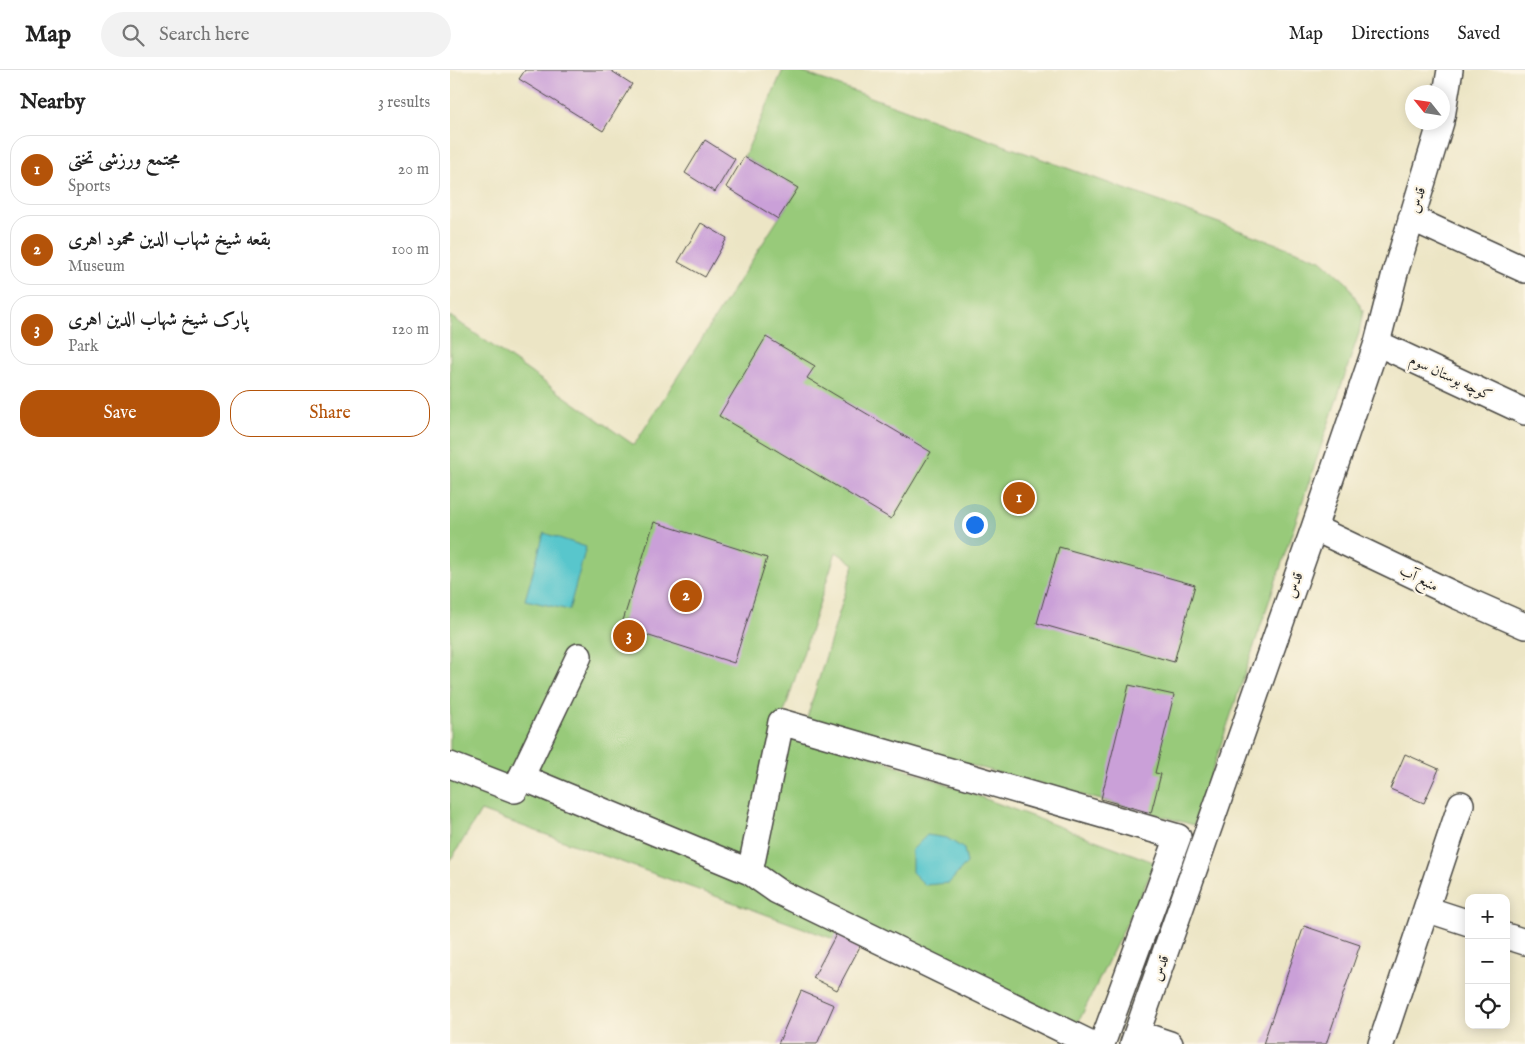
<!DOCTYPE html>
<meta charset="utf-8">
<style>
body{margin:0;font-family:"IM FELL English",Amiri,serif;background:#f2f2f2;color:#222}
.controls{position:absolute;right:15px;bottom:15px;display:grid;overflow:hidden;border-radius:10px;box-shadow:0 2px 12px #0003}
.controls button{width:45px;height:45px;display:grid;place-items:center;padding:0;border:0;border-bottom:1px solid #e0e0e0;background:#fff;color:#222;font:25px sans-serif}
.compass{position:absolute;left:955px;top:15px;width:45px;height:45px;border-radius:50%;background:#fff;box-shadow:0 2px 12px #0003;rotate:300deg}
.you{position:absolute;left:524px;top:454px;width:18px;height:18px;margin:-12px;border:4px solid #fff;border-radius:50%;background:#1a73e8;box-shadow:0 0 0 8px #1a73e833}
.badge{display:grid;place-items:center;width:32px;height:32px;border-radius:50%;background:#b45309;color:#fff;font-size:16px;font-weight:700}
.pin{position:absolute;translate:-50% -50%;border:2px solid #fff;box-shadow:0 1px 5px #0006}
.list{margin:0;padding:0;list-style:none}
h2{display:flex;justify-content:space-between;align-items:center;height:65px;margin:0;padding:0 20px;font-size:21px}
h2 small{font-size:16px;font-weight:400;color:#767676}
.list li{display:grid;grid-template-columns:32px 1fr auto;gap:15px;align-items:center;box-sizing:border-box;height:70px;margin:0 10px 10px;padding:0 10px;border:1px solid #e0e0e0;border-radius:20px}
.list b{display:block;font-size:19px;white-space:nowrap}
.list p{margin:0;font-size:16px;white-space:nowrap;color:#767676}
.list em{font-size:16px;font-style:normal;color:#767676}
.actions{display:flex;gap:10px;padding:15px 20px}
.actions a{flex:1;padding:11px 0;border:1px solid #b45309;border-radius:20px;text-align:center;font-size:18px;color:#b45309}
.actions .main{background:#b45309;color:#fff}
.icon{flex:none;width:28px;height:28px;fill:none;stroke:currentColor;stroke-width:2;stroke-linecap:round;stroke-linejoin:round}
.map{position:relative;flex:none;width:1075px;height:974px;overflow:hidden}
header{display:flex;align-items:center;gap:30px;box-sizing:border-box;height:70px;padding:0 25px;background:#fff;border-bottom:1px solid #e0e0e0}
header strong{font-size:24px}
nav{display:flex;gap:28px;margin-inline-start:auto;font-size:18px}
.search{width:350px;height:45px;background:#f2f2f2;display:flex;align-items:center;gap:12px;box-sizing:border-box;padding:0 18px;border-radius:28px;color:#767676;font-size:19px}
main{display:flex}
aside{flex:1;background:#fff}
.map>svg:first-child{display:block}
</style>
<header>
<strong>Map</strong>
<div class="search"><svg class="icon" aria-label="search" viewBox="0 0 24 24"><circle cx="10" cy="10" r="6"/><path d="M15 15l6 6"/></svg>Search here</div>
<nav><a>Map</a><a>Directions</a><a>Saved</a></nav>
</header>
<main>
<aside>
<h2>Nearby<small>3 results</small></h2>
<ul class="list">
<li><span class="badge">1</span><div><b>مجتمع ورزشی تختی</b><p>Sports</p></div><em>20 m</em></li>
<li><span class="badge">2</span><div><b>بقعه شیخ شهاب الدین محمود اهرى</b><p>Museum</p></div><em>100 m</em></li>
<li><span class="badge">3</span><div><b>پارک شیخ شهاب الدین اهری</b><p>Park</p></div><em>120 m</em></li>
</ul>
<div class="actions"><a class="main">Save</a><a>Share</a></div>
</aside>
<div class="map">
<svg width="1075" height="974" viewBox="0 0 1075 974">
<rect width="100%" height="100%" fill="#fcf5e5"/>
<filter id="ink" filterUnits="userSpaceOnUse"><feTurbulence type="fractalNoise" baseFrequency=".02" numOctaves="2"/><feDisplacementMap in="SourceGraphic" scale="10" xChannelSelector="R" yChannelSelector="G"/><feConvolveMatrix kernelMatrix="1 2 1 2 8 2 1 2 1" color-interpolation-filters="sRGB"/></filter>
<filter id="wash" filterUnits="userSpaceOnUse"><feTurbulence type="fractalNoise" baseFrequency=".0096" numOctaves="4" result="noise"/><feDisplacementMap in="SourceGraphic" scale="20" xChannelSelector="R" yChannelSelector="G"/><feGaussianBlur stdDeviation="1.12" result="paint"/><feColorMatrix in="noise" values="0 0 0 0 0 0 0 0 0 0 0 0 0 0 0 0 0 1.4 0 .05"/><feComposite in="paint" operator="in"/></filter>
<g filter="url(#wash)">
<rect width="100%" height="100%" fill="#ece5c5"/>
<path fill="#98ca7a" stroke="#627a52" d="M 333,0 L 346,0 L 871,190 L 897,213 L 913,241 L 909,263 L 744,755 L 356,651 L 404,494 L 386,482 L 331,652 L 706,793 L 626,957 L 31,741 L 0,791 L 0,246 L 184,375 L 348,118 L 294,87 Z"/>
<path fill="#58c6cc" stroke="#42787c" d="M 94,463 L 136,477 L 119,540 L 75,530 Z
M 477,765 L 497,768 L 514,779 L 517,793 L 499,813 L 475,815 L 462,802 L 462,780 Z"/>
<g id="blocks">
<path fill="#caa0d8" d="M 75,0 L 160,0 L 182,14 L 153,61 L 69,9 Z
M 255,70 L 285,89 L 265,122 L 235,103 Z
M 294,87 L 348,118 L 328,149 L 276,117 Z
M 251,153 L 277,168 L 255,207 L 228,192 Z
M 316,267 L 365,296 L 357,308 L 481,382 L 441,449 L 269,346 Z
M 204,452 L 317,488 L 284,593 L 171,557 Z
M 609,477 L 745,515 L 724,592 L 587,553 Z
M 679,615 L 724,625 L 705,703 L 711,704 L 701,743 L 651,729 Z
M 955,684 L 989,699 L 974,733 L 940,719 Z
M 391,855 L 415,867 L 387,920 L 363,908 Z
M 854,856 L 910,875 L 876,974 L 813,974 Z
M 351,921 L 384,935 L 367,974 L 328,974 Z"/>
</g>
</g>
<g filter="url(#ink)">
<use href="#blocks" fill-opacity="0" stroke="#484742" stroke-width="1"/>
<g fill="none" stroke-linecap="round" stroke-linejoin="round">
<g stroke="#484742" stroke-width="28">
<path id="minor" d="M 992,47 L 1000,0
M 961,148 L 1075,200
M 927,273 L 1075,342
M 864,458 L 1007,526 L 1075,556
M 0,695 L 65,720 L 129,586
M 71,707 L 300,802 L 327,821 L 642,974
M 300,802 L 331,652 L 728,767 L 652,974
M 976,839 L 1019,853
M 1056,866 L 1075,872
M 687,963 L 720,974
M 683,974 L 864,458 L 927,273 L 945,203 L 991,52
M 931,974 L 1011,734"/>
</g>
<use href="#minor" stroke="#fff" stroke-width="25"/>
</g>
</g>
<g text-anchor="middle" stroke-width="4.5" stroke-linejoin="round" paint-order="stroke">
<g font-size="15" fill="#2b2b2b" stroke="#fcf5e5">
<text transform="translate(967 130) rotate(-73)" y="5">قدس</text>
<text transform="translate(1001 307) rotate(25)" y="5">کوچه بوستان سوم</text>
<text transform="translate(969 508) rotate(26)" y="5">منبع آب</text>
<text transform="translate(844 515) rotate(-71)" y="5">قدس</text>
<text transform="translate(710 898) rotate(-71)" y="5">قدس</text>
</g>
</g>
</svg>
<div class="controls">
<button>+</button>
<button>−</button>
<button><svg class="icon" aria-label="locate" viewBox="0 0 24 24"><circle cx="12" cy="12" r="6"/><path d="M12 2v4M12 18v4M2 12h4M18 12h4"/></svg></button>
</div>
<svg class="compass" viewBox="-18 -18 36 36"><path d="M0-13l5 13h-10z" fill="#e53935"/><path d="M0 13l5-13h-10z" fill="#767676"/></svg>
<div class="you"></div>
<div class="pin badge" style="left:569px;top:428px">1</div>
<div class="pin badge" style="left:236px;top:526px">2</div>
<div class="pin badge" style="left:179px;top:566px">3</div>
</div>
</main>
